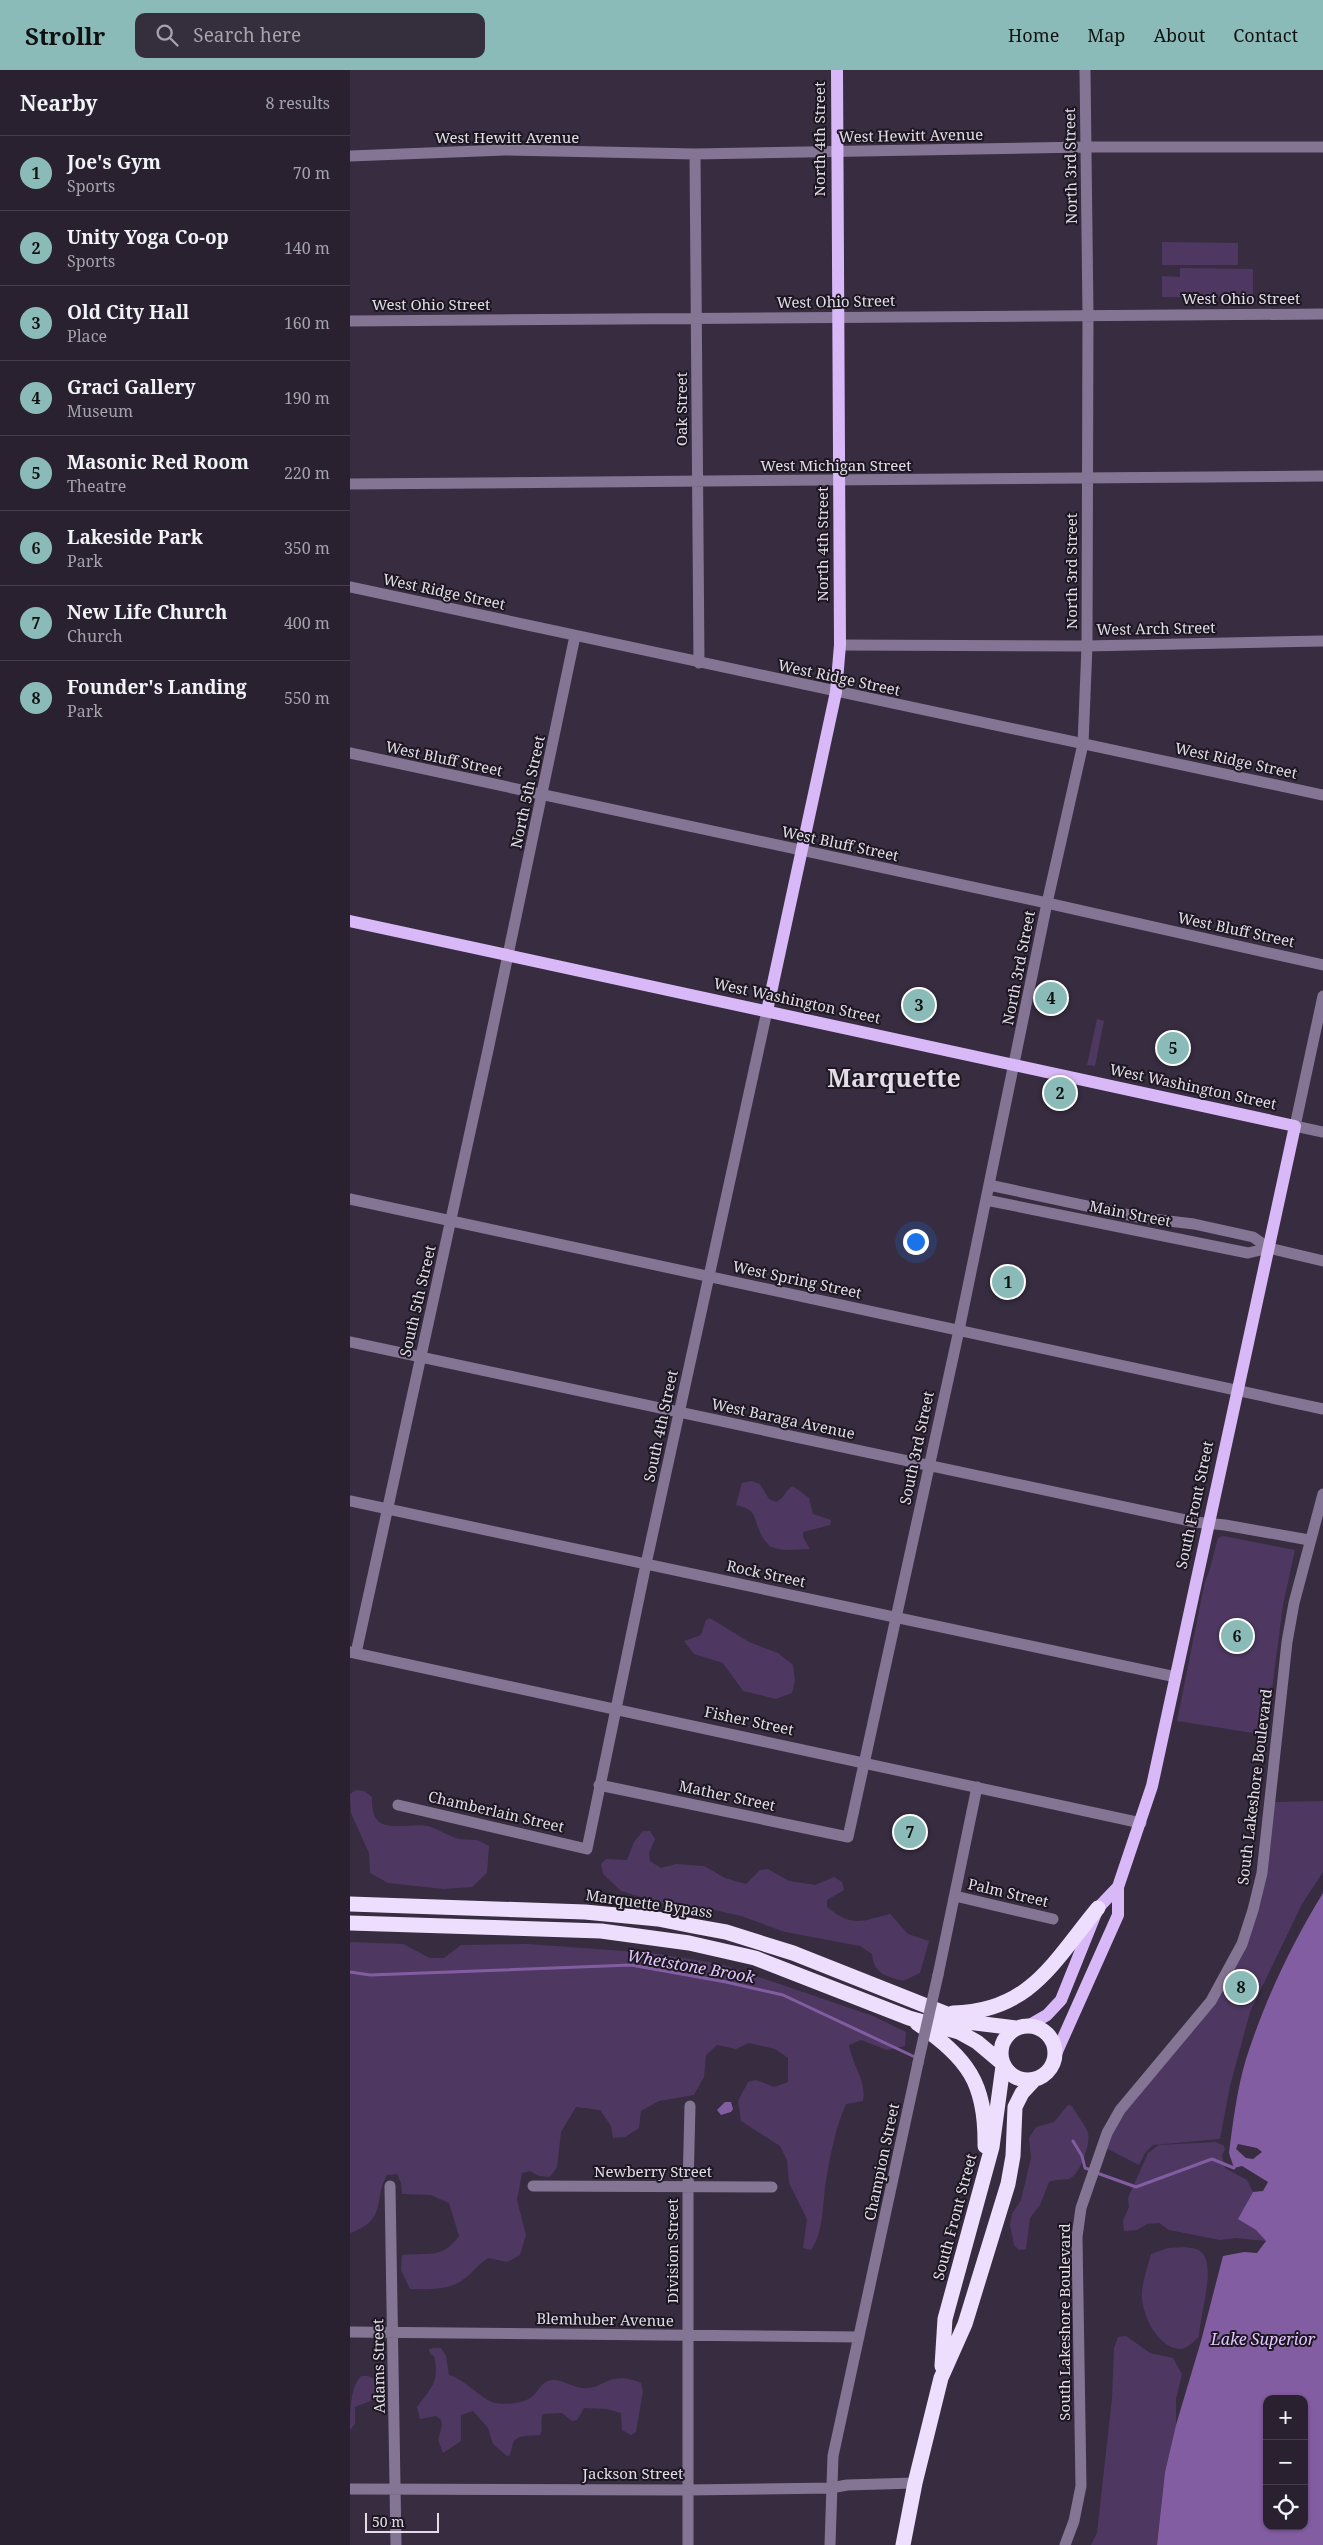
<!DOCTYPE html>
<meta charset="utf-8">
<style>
body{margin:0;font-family:"Noto Serif",serif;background:#352e3c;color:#f1f3f6}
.controls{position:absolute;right:15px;bottom:15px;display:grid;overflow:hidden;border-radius:10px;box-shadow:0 1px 4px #0004}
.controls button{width:45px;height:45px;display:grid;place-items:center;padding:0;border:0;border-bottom:1px solid #453e4c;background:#292130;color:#f1f3f6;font:25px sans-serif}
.scale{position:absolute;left:15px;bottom:12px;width:74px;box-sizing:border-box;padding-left:5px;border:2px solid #e2dce9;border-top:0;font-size:14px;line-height:18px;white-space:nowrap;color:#e2dce9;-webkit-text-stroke:4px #1c1720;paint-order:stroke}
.you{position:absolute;left:565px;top:1171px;width:18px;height:18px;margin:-12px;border:4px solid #fff;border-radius:50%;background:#1a73e8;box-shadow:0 0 0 8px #1a73e833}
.badge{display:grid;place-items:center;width:32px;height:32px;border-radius:50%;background:#8bbbb9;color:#111;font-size:16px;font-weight:700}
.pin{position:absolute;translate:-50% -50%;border:2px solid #fff;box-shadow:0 1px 5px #0006}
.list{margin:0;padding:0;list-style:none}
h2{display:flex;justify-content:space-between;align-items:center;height:65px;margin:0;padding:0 20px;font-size:21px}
h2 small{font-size:16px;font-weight:400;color:#a5a3ab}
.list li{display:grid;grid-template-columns:32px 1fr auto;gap:15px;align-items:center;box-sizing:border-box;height:75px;padding:0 20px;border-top:1px solid #453e4c}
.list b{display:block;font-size:19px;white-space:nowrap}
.list p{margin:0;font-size:16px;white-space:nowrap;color:#a5a3ab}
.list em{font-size:16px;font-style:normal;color:#a5a3ab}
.icon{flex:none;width:28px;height:28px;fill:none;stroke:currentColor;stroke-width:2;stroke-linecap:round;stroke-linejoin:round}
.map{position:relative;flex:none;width:973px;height:2475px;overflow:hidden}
header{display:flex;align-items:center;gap:30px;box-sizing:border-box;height:70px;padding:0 25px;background:#8bbbb9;color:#111}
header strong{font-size:24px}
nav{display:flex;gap:28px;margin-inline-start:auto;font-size:18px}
.search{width:350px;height:45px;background:#352e3c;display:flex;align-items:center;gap:12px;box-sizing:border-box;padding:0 18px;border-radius:10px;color:#a5a3ab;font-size:19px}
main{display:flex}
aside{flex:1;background:#292130}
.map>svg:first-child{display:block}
</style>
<header>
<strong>Strollr</strong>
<div class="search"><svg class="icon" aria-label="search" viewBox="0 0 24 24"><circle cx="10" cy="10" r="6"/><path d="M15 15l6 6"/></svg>Search here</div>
<nav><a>Home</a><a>Map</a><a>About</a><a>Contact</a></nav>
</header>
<main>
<aside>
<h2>Nearby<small>8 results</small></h2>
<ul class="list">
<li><span class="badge">1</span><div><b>Joe's Gym</b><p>Sports</p></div><em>70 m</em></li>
<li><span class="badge">2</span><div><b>Unity Yoga Co-op</b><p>Sports</p></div><em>140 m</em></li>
<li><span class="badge">3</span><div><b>Old City Hall</b><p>Place</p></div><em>160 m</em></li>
<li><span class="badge">4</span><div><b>Graci Gallery</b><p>Museum</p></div><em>190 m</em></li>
<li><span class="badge">5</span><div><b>Masonic Red Room</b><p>Theatre</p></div><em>220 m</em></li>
<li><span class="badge">6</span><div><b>Lakeside Park</b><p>Park</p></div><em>350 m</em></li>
<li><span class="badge">7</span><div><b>New Life Church</b><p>Church</p></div><em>400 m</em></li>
<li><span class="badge">8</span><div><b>Founder's Landing</b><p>Park</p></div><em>550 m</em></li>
</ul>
</aside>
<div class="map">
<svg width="973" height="2475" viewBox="0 0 973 2475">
<rect width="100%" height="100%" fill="#372c40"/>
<path fill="#4e3861" d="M 812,172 L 888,173 L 888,195 L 812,195 Z
M 830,198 L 903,199 L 903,227 L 812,227 L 812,206 L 830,207 Z
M 747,949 L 754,951 L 745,996 L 737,995 Z
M 401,1411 L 410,1414 L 419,1429 L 426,1432 C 435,1428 435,1420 443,1416 L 459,1428 L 463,1444 L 481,1450 L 480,1455 L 453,1462 L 453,1467 L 460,1479 L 433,1480 L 421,1477 C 417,1473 413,1469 411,1464 C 402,1446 409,1441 386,1435 L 392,1413 Z
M 873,1466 L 945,1480 L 933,1535 L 916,1665 L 827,1651 L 855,1511 L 859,1502 L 868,1468 Z
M 360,1548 L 399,1572 L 428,1583 L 443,1595 L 445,1611 L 442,1623 L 426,1629 L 393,1621 L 373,1593 L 344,1584 L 334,1571 L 351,1565 L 356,1550 Z
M 6,1720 L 14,1721 L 22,1727 C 22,1735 22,1746 29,1752 C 40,1760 63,1753 78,1756 C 89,1759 99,1767 110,1769 C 126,1771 123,1767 139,1776 L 137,1803 L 122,1817 L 94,1819 L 38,1813 L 20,1803 L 19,1783 L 1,1743 L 0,1724 Z
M 973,1731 L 973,1802 L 952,1834 L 900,1942 L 880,2016 L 870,2069 L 803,2075 L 795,2083 L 789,2095 L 756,2078 L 765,2054 L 887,1891 L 925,1732 Z
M 293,1761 L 300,1761 L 305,1769 L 299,1783 L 300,1791 L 311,1798 L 326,1794 L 354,1796 L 375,1808 L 396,1814 L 410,1800 L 418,1799 L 439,1811 L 465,1815 L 484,1807 L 492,1812 L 494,1820 L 477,1830 L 477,1837 C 502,1858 512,1851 540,1844 L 558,1864 L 579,1871 L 570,1903 L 553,1911 C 536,1906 524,1904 522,1884 L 510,1876 L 435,1862 L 391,1846 L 347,1836 L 321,1836 L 271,1821 L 253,1804 L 251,1794 L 256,1789 L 277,1790 L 284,1772 Z
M 0,1872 L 53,1874 L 80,1888 L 94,1888 L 111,1875 L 177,1874 L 302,1883 L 371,1894 L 523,1946 L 556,1962 L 555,1976 L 537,1980 L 511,1970 L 499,1975 C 502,1995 517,2011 513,2031 L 496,2034 C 486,2056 481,2082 477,2105 C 472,2129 475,2160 461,2180 L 453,2178 L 457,2149 L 439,2113 L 437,2090 L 430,2076 L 391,2051 L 388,2031 L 398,2012 L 406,2010 L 424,2017 L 438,2012 L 438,1988 L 425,1979 L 399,1973 L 386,1979 L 367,1975 L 356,1985 L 354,2007 L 344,2025 L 309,2031 L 291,2041 L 289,2058 L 275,2067 L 263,2068 L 261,2056 L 250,2040 L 226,2037 L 211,2062 L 207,2097 L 200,2107 L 189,2106 L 180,2101 L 172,2103 L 167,2130 L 176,2165 L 170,2185 L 157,2192 L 138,2188 C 128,2194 123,2203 114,2209 C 99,2221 78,2219 60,2219 L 51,2200 L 52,2185 C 77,2182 92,2190 109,2166 L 99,2133 L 81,2125 L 52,2124 L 51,2113 L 47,2104 L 37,2105 C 23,2129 38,2150 0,2163 Z
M 718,2035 L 722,2036 C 725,2042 738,2059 738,2063 C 741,2073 730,2105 719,2109 C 713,2110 706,2109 699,2112 L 690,2135 L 680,2148 L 676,2179 L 669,2180 L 664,2175 L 660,2155 L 662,2144 L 671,2130 L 681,2088 L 679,2068 L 686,2057 L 704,2052 Z
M 866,2072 L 874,2076 L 875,2080 L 872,2085 L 875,2098 L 897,2110 L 903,2122 L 889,2149 L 906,2160 L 916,2171 L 886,2168 L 870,2170 L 819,2160 L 809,2153 L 797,2154 L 787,2160 L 774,2161 L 773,2151 L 779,2137 L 778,2128 L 798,2083 L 809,2075 Z
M 835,2177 C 839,2178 847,2178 850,2181 C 868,2193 849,2247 849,2267 C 844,2271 836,2280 829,2279 C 806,2277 790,2241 792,2221 C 793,2209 798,2196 801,2184 L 818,2178 Z
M 776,2266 L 800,2283 L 823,2288 L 832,2304 L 826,2329 L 826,2355 L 815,2402 L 807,2475 L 741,2475 L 747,2463 L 762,2328 L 764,2278 L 768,2267 Z
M 84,2278 L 91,2278 L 96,2286 L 99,2305 C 116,2310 132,2330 145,2333 C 157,2335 176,2334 185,2324 C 189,2319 192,2313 198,2311 C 208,2307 221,2317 232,2318 C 254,2321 257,2299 291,2313 L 293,2321 L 286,2362 L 281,2365 L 272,2360 L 271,2343 L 257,2339 L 234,2338 L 227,2350 L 222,2351 L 212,2343 L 193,2344 C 189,2351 194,2358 190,2365 C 182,2366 167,2364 163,2373 C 161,2377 162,2381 160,2385 L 157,2386 L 143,2374 L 138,2358 L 123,2341 L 111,2345 L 111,2371 L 93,2383 L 88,2370 L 92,2355 L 91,2350 L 86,2346 L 70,2349 L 67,2337 C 81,2317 90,2313 84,2286 L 80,2284 L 79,2279 Z
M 11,2306 L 18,2306 L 27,2310 L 28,2324 L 23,2330 L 5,2337 L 5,2354 L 0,2360 C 0,2342 0,2318 11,2306 Z"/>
<path fill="#835da2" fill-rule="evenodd" d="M 973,1823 L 973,2475 L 807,2475 L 815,2402 L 826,2355 L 851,2271 L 873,2186 L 894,2182 L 907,2183 L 916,2171 L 906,2160 L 888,2149 L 903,2122 L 913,2121 L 918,2112 L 892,2096 L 884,2098 L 879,2083 C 883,2052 887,2019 896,1989 C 915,1930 941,1875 973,1823 ZM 888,2074 L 907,2078 L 912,2082 L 903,2089 L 896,2088 L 886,2079 ZM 917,2329 L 954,2329 L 954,2456 L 917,2456 Z
M 375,2032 L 381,2032 L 383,2039 L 381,2042 L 371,2045 L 367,2040 Z"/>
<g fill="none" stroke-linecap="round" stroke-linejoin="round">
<path stroke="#835da2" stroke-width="3" d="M 0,1902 L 20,1905 L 281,1895 L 376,1912 L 433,1925 L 567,1988
M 723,2071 L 732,2086 L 735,2098 L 741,2100
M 747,2103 L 786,2117 L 862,2089 L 884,2098"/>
<path stroke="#857594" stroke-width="11" d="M 345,84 L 349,593
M 0,86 L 155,80 L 345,84 L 736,77 L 973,77
M 0,251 L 973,244
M 0,414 L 973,406
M 0,517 L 973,725
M 490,575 L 737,576 L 973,571
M 0,683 L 697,833 L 973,895
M 973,926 L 945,1056 L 973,1062
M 639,1115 L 793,1148 L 844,1154 L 903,1167 L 919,1178 L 973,1191
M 0,1129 L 973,1339
M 636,1130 L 898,1183 L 919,1178
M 0,1272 L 845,1452 L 875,1455 L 959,1470
M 0,1431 L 826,1607
M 0,1582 L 791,1753
M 6,1583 L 138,980 L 225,566
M 249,1715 L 498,1767 L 609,1260 L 697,833 L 733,674 L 737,576 L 738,244 L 735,0
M 48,1735 L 237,1779 L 296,1494 L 417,941
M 605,1826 L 703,1849
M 588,1905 L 627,1717
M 40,2116 L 46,2475
M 183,2116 L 422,2117
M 0,2262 L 509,2267
M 0,2419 L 337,2420 L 481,2418 L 497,2415 L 565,2413
M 338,2475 L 338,2117 L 340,2036
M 480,2475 L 483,2386 L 568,1993
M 715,2475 L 724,2451 L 731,2416 L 727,2167 L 731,2138 L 757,2063 L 770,2040 L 861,1931 L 892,1874 L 903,1840 L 912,1803 L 937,1572 L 944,1533 L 973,1424"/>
<path stroke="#d9b8f8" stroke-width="12" d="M 0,851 L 945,1056 L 802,1716 L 768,1817 L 768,1845 L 705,1986
M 417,941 L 486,622 L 490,575 L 487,0
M 678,1956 L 697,1945 L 711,1930 L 748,1838 L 768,1817"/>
<path stroke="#eedefd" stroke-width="15" d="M 0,1834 L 235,1842 L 308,1849 L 343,1856 L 376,1862 L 443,1883 L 617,1952 L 666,1958
M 0,1853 L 251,1861 L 339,1873 L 405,1888 L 559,1948 L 609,1962 L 627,1972 L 652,1993
M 603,1943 C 680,1942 704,1891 748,1838
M 567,1953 C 618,1989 636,2012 635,2076
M651 1983a27 27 0 1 1 54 0a27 27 0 1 1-54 0Z
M 592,2296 L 595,2249 L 642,2077 L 653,1996
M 553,2475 L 565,2413 L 591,2308 L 615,2254 L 658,2114 L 663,2086 L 665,2037 L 672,2023 L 685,2009"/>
<path stroke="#857594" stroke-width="11" d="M 568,1993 L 588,1905"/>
</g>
<g text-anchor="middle" stroke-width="4" stroke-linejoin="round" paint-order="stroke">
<g font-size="15" fill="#e2dce9" stroke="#1c1720">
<text transform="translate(561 66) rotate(-1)" y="5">West Hewitt Avenue</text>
<text x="157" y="73">West Hewitt Avenue</text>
<text transform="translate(470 69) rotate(-90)" y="5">North 4th Street</text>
<text transform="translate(721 96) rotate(-91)" y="5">North 3rd Street</text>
<text x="891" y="234">West Ohio Street</text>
<text transform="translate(486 232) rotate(-1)" y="5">West Ohio Street</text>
<text x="81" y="240">West Ohio Street</text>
<text transform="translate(332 339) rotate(-90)" y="5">Oak Street</text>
<text x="486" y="401">West Michigan Street</text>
<text transform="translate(473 474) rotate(-90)" y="5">North 4th Street</text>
<text transform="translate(722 501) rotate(-90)" y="5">North 3rd Street</text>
<text transform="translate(94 522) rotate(12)" y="5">West Ridge Street</text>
<text transform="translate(806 559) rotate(-1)" y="5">West Arch Street</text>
<text transform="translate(489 608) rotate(12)" y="5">West Ridge Street</text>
<text transform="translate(94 689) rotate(12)" y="5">West Bluff Street</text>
<text transform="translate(886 691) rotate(12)" y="5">West Ridge Street</text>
<text transform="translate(178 722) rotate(-78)" y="5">North 5th Street</text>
<text transform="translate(490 774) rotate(12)" y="5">West Bluff Street</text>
<text transform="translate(886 860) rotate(12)" y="5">West Bluff Street</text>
<text transform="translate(669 898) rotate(-79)" y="5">North 3rd Street</text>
<text transform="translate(447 931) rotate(12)" y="5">West Washington Street</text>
<text transform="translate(843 1017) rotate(12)" y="5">West Washington Street</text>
<text transform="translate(780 1144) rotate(11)" y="5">Main Street</text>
<text transform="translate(447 1210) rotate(12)" y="5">West Spring Street</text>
<text transform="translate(68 1231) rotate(-77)" y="5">South 5th Street</text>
<text transform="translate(433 1349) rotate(12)" y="5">West Baraga Avenue</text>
<text transform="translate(311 1356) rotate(-78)" y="5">South 4th Street</text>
<text transform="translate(567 1378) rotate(-78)" y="5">South 3rd Street</text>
<text transform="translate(845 1435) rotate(-78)" y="5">South Front Street</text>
<text transform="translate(416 1504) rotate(12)" y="5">Rock Street</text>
<text transform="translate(399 1651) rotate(12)" y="5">Fisher Street</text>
<text transform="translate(905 1717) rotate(-83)" y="5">South Lakeshore Boulevard</text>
<text transform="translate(377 1726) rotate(12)" y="5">Mather Street</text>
<text transform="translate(146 1742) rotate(13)" y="5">Chamberlain Street</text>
<text transform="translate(658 1823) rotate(13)" y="5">Palm Street</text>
<text transform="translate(299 1834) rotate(8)" y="5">Marquette Bypass</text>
<text transform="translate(532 2092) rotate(-78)" y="5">Champion Street</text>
<text x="303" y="2107">Newberry Street</text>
<text transform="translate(605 2147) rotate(-75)" y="5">South Front Street</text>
<text transform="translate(323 2181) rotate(-90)" y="5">Division Street</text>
<text transform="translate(255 2250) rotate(1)" y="5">Blemhuber Avenue</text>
<text transform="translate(715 2252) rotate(-90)" y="5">South Lakeshore Boulevard</text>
<text transform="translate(29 2296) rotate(-91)" y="5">Adams Street</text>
<text x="283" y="2409">Jackson Street</text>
</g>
<g font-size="16" font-style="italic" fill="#e3c5ff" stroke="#1c1720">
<text transform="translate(341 1896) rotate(10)" y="6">Whetstone Brook</text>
<text x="913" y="2275">Lake Superior</text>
</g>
<g font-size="25" font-weight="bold" fill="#e2dce9" stroke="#1c1720">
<text x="544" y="1017">Marquette</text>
</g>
</g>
</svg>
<div class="controls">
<button>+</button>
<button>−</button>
<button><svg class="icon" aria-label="locate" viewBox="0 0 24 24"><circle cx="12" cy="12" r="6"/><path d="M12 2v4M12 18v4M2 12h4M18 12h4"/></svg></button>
</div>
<div class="scale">50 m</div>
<div class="you"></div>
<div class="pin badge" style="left:658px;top:1212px">1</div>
<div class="pin badge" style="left:710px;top:1023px">2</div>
<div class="pin badge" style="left:569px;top:935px">3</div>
<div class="pin badge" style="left:701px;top:928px">4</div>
<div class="pin badge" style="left:823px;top:978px">5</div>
<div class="pin badge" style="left:887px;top:1566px">6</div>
<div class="pin badge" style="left:560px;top:1762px">7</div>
<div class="pin badge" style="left:891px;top:1917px">8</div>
</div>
</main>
